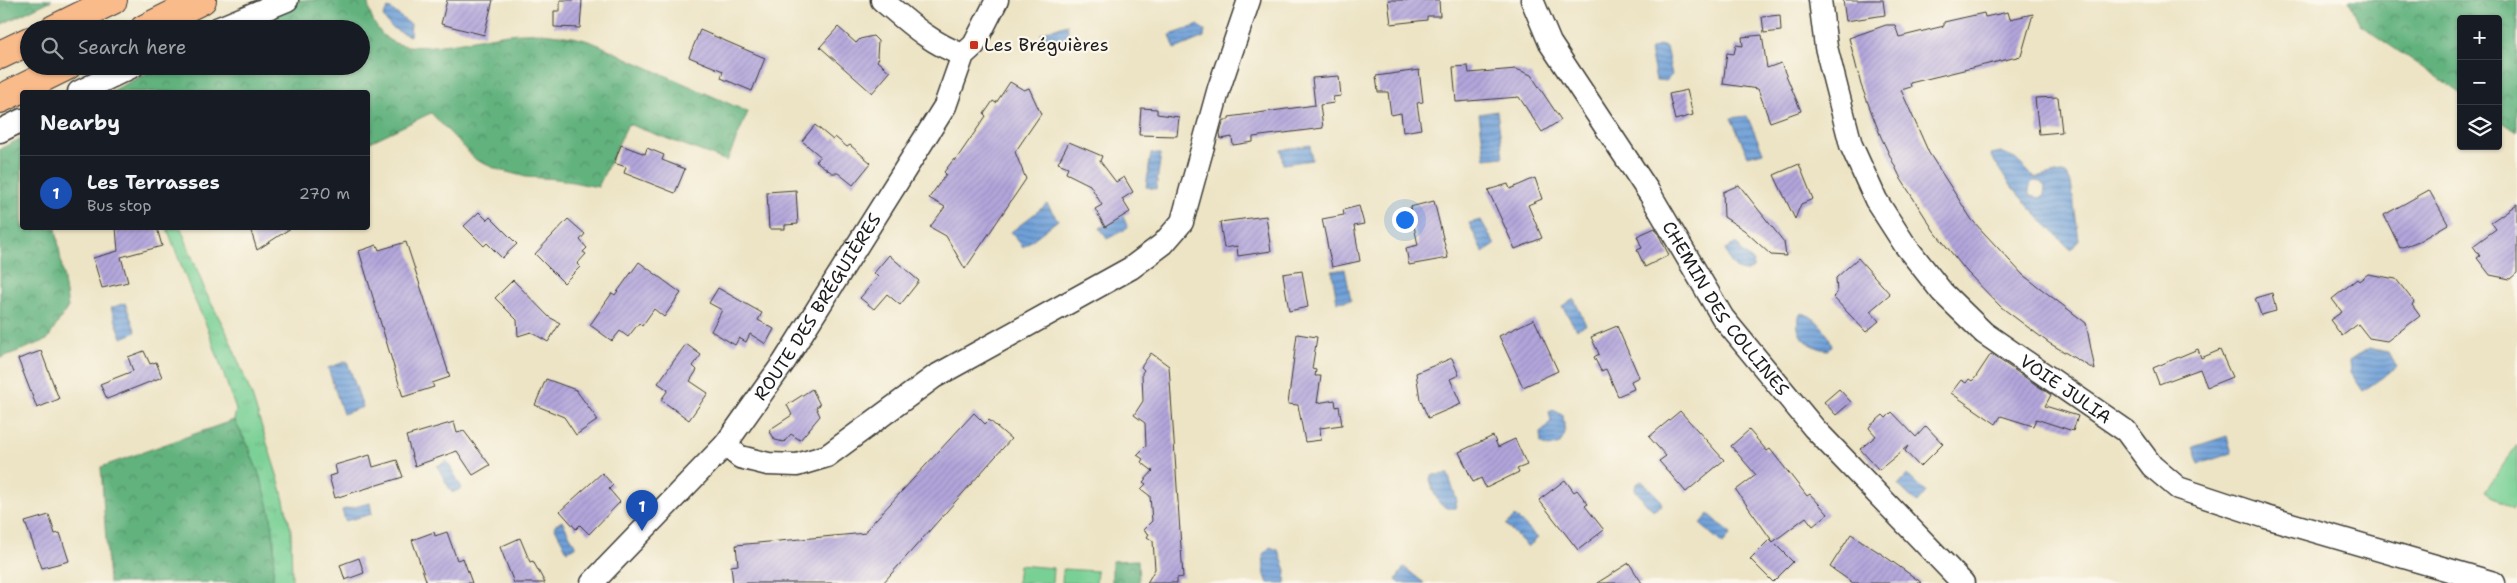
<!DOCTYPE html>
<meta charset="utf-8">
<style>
body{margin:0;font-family:"Shantell Sans",sans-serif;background:#242831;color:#f1f3f6}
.controls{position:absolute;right:15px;top:15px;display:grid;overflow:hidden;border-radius:5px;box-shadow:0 1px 4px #0004}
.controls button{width:45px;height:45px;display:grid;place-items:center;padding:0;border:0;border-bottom:1px solid #363941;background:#171b24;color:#f1f3f6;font:25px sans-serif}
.you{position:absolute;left:1404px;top:219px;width:18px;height:18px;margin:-12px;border:4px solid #fff;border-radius:50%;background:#1a73e8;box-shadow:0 0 0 8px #1a73e833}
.badge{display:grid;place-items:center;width:32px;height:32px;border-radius:50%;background:#c8321e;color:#fff;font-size:16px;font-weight:700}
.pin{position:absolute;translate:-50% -41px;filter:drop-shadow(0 1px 2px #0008)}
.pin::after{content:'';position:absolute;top:26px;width:18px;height:15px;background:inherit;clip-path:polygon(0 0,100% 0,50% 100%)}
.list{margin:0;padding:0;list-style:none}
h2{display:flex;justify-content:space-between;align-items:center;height:65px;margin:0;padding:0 20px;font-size:21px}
h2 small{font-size:16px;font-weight:400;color:#9ea1a6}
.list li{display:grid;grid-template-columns:32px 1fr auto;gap:15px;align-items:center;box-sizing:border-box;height:75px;padding:0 20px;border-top:1px solid #363941}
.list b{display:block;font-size:19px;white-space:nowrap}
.list p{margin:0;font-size:16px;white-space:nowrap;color:#9ea1a6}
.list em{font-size:16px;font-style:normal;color:#9ea1a6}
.icon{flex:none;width:28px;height:28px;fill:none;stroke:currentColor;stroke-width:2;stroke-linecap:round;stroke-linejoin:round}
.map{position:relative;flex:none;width:2517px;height:583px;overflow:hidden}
.search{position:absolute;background:#171b24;box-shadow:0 1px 4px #0004;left:20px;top:20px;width:350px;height:55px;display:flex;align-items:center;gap:12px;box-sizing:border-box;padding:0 18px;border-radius:28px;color:#9ea1a6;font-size:19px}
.panel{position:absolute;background:#171b24;box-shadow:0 1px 4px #0004;left:20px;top:90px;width:350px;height:140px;border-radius:5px}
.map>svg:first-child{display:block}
</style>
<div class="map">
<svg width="2517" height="583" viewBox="0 0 2517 583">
<defs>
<pattern id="grass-tufts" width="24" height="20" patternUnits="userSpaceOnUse" patternTransform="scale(1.25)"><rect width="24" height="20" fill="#79d095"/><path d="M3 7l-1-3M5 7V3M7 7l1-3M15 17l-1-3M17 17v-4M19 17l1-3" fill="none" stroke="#68b280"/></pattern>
<pattern id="forest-crowns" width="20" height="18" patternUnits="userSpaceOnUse" patternTransform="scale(1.25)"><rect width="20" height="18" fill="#62b27e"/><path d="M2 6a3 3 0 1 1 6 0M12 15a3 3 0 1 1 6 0" fill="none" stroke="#509066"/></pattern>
<pattern id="water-rules" width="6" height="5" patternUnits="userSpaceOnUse" patternTransform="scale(1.25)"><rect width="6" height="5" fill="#6fa0d9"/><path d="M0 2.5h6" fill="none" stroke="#5a82af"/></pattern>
<pattern id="building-hatch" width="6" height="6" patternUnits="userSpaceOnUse" patternTransform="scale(1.25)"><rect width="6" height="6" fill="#b2a5db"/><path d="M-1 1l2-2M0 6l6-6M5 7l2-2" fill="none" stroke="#988dbb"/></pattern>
</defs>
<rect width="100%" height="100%" fill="#fbf7ec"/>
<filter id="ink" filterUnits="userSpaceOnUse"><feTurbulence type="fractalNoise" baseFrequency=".02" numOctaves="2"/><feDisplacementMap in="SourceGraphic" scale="10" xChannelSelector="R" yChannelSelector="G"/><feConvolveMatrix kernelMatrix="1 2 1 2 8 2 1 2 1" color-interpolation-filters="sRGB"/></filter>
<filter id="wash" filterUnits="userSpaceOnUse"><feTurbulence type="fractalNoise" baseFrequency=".0096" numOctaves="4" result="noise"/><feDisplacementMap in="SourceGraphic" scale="20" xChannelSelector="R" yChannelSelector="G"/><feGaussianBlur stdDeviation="1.12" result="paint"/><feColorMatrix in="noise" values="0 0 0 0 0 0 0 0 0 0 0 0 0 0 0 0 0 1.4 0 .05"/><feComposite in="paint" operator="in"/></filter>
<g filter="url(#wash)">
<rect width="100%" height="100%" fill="#ede4c5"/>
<path fill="url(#grass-tufts)" stroke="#4a7658" d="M 167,228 L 181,228 L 206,293 L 227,333 L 252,396 L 280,484 L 291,530 L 292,583 L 271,583 L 273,582 L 250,449 L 234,420 L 236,410 L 208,329 L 192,294 Z"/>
<path fill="url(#forest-crowns)" stroke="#3f674d" d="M 0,0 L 52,0 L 0,25 Z
M 299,0 L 368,0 C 368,16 379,37 395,43 C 428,55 489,33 524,33 C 537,32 552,34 565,36 C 590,38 611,51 633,61 C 671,78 710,95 748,112 L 727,161 L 628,124 L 598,187 L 557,179 L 526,177 L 499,170 L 476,160 L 431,113 L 368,143 L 368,92 L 110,92 L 161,66 L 361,66 L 361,29 L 239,29 Z
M 2349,0 L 2517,0 L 2517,132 L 2498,119 L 2498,19 L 2461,19 L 2461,94 L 2360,25 Z
M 22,138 L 22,228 L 56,228 L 68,307 L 47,340 L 0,358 L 0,149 Z
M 234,420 C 254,457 271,498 274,540 C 275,554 273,568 273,582 L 109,583 L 101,467 Z
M 1138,560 L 1139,583 L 1112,583 L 1112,561 Z"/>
<path fill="#79d095" stroke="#4a7658" d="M 2517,445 L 2517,502 L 2512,509 L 2485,491 Z
M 1019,565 L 1053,568 L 1052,583 L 1017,583 Z
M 1063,569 L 1097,571 L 1096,583 L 1062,583 Z"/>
<path fill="url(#water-rules)" stroke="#465e7a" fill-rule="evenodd" d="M 388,8 C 395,10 402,20 411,24 L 410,36 C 397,31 389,28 383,16 Z
M 1067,24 L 1068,30 L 1066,38 L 1059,42 L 1043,39 L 1041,33 Z
M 1199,25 L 1205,31 L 1204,37 L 1175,49 L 1170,35 Z
M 1659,45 L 1666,47 L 1672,75 L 1666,81 L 1656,80 L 1650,50 Z
M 1497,111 L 1503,157 L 1485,159 L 1479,114 Z
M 1747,116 L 1763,152 L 1748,156 L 1731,118 Z
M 1310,145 L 1312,160 L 1283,164 L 1281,150 Z
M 2001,152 L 2013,157 L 2035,178 L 2056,173 L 2067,175 L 2071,183 L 2079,240 L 2071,250 C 2047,225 2004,185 1991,154 ZM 2034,181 L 2042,182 L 2045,187 L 2044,195 L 2040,198 L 2031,196 L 2029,191 L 2030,185 Z
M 1151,153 L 1161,154 L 1156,189 L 1146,187 Z
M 1047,204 L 1058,220 L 1023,247 L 1011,232 Z
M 1122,214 L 1128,228 L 1107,239 L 1100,228 Z
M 1481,220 L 1495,245 L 1483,253 L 1469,223 Z
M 1737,243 L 1742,252 L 1753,261 L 1753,268 L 1749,271 C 1733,272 1730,262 1725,249 Z
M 1345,269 L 1351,300 L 1337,302 L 1332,271 Z
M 1574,299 L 1586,325 L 1576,329 L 1562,306 Z
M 125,303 L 136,332 L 122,338 L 111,308 Z
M 1801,313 C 1815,315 1830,333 1832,347 L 1827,350 C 1810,348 1789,332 1801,313 Z
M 2369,348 L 2388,352 L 2397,367 L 2363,391 L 2350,372 L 2349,361 Z
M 347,361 L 363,407 L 343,414 L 328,368 Z
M 1553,410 L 1563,415 L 1565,434 L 1560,444 L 1548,447 L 1541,443 L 1540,433 L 1551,421 L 1549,412 Z
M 2227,436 L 2232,453 L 2199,464 L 2193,447 Z
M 447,461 L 462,488 L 452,493 L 437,466 Z
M 1448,474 L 1457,501 L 1455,508 L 1448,508 L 1440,504 L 1433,491 L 1430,479 L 1432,475 Z
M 1907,475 L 1926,492 L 1917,503 L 1898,485 Z
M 1642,481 L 1660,499 L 1662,505 L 1654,510 L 1646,504 L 1635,489 L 1636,484 Z
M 370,503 L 372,514 L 345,521 L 342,510 Z
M 1709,514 L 1731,534 L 1723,544 L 1700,524 Z
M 1515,516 L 1538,538 L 1528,547 L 1506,525 Z
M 562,521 L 576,547 L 567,551 L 554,526 Z
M 1270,547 L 1278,550 L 1286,570 L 1285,583 L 1268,583 C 1263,573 1264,565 1263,554 Z
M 1404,567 L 1424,583 L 1400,583 L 1396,580 Z"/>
<g id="blocks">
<path fill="url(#building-hatch)" d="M 447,0 L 493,0 L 484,35 L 441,24 Z
M 560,0 L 582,0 L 580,28 L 554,27 L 554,11 L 560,11 Z
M 1388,0 L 1439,0 L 1440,16 L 1427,16 L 1427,20 L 1391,24 Z
M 1843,0 L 1883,0 L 1885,15 L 1846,21 Z
M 2008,12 L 2010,19 L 2033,14 L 2021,56 L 1910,83 L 1911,87 L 1901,90 L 1929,153 L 1972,220 L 2023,275 L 2086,323 L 2095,370 L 2049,343 L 2001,307 L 1967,272 L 1934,231 L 1901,179 L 1881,137 L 1861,85 L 1849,38 L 1886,25 L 1895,25 L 1899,37 L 1944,26 L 1944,22 L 1984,13 L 1985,17 Z
M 1780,15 L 1781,31 L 1764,33 L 1762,17 Z
M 838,27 L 856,43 L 860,39 L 873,36 L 878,41 L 877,56 L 879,58 L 877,61 L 890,72 L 872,93 L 820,47 Z
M 700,30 L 765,58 L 752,91 L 721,78 L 723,71 L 689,57 Z
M 1762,35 L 1767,68 L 1781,63 L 1801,111 L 1770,122 L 1758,89 L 1723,84 L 1727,53 L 1734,54 L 1736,45 L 1743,46 L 1742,37 Z
M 1468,66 L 1469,73 L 1516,69 L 1531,75 L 1561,120 L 1542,132 L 1519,97 L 1456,102 L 1453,67 Z
M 1419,70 L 1423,102 L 1417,103 L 1421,129 L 1403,132 L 1401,113 L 1391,115 L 1388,92 L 1378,92 L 1376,76 Z
M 1339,76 L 1341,96 L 1333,97 L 1334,103 L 1320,105 L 1323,128 L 1253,137 L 1253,142 L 1233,145 L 1232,137 L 1221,139 L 1220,133 L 1224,120 L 1229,120 L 1229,117 L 1315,105 L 1312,78 Z
M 1010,82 L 1024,90 L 1029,88 L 1041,114 L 1015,152 L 1026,179 L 965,269 L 946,236 L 930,227 L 945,207 L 929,198 L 946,174 L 944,172 L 954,159 L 955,161 L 986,116 L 984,114 L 993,101 L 996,103 Z
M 1687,90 L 1693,115 L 1675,120 L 1669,94 Z
M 2058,97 L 2062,132 L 2039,134 L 2035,98 Z
M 1141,108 L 1157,109 L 1157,114 L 1179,117 L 1177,136 L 1139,135 Z
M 815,125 L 833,140 L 835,137 L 847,147 L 850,145 L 871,163 L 853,185 L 838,173 L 832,173 L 816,161 L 820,156 L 802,141 Z
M 1069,142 L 1102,156 L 1100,161 L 1116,182 L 1124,177 L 1133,192 L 1122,199 L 1130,212 L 1105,227 L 1095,209 L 1102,205 L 1090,185 L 1066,173 L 1068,167 L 1058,163 Z
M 621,145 L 645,154 L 647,148 L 664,155 L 662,160 L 685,169 L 675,193 L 624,173 L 626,167 L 614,163 Z
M 1799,164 L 1813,199 L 1801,204 L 1795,219 L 1774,175 Z
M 1535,178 L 1542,199 L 1528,205 L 1542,238 L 1515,249 L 1488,190 L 1508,184 L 1510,189 Z
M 1739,185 L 1784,242 L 1786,256 L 1771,255 L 1744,230 L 1724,217 L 1723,192 Z
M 796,190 L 798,224 L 785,225 L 785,229 L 769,229 L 767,192 Z
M 2429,190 L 2448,224 L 2419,241 L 2400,248 L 2384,215 Z
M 1434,201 L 1448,258 L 1409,265 L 1406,248 L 1418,245 L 1410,207 Z
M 2517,204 L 2517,273 L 2510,279 L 2490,275 L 2477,258 L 2480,256 L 2473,246 L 2496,229 L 2491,222 Z
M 1359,206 L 1364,224 L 1354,226 L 1360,261 L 1332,267 L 1322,219 L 1344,215 L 1343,210 Z
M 479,212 L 487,220 L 490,217 L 517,244 L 502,258 L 487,243 L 484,246 L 464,226 Z
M 1266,216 L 1271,251 L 1238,256 L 1237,246 L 1224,248 L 1220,222 Z
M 568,219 L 585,234 L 580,240 L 587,248 L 583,252 L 586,254 L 577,264 L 580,267 L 564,283 L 535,254 Z
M 116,228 L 157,228 L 162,246 L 121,257 L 128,282 L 102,288 L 93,258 L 118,251 Z
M 250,228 L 291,228 L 257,250 Z
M 1655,228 L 1669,255 L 1645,267 L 1637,250 L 1642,248 L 1637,236 Z
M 406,242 L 450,377 L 432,383 L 434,387 L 403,397 L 359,251 L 377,245 L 379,250 Z
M 889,255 L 919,281 L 900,305 L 887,294 L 874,309 L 860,298 L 878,277 L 874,273 Z
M 1858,258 L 1890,294 L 1870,311 L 1879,321 L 1866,332 L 1833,297 L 1837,293 L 1836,278 Z
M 639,262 L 681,293 L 664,317 L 654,309 L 642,326 L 639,323 L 628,337 L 620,331 L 612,341 L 590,325 L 612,293 L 615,295 Z
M 1302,271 L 1308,307 L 1289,311 L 1283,274 Z
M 2368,274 L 2396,279 L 2414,302 L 2412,305 L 2420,316 L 2387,341 L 2369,338 L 2358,324 L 2342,336 L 2330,320 L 2342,312 L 2332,299 L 2357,279 L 2359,281 Z
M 513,280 L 549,317 L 560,323 L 548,342 L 531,332 L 518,336 L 517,320 L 495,298 Z
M 718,288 L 762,313 L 758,320 L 774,329 L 766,344 L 750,334 L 746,342 L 739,338 L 735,345 L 711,331 L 722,310 L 709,303 Z
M 2272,293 L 2276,311 L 2261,315 L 2255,298 Z
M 1534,319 L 1558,371 L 1523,387 L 1499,336 Z
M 1617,326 L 1639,377 L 1631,381 L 1634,389 L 1618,396 L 1606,369 L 1601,371 L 1594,357 L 1599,354 L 1591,337 Z
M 1297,334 L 1317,337 L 1312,369 L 1316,370 L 1315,376 L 1321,376 L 1317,403 L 1335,400 L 1336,407 L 1339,406 L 1342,425 L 1320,428 L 1321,440 L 1305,442 L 1298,405 L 1288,404 Z
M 686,344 L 701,355 L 693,366 L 697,370 L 690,381 L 708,393 L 689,420 L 661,400 L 668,390 L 658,383 Z
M 2198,349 L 2201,358 L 2220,350 L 2232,377 L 2207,387 L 2200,369 L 2159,384 L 2153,368 Z
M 41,351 L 59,399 L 37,408 L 18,359 Z
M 144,351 L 150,364 L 156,362 L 162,377 L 107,399 L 100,384 L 133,371 L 128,357 Z
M 1151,353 L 1169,366 L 1183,577 L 1177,578 L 1177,583 L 1147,583 L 1155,569 L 1153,541 L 1147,537 L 1149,534 L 1143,530 L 1152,521 L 1150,496 L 1141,489 L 1146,484 L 1143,482 L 1153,471 L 1141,462 L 1143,459 L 1137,455 L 1146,446 L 1145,423 L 1134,415 L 1143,401 L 1142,373 L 1144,370 L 1141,367 Z
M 1991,354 L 2051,395 L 2045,406 L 2078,416 L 2073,431 L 2036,419 L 2033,426 L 2001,416 L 1996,424 L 1951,393 L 1961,380 L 1966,383 L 1969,379 L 1972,381 L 1975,378 Z
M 1452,358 L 1459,375 L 1450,379 L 1461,404 L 1428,418 L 1420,399 L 1416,373 Z
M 546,379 L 576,390 L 598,420 L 576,435 L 564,417 L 535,405 Z
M 812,389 L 820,405 L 816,407 L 820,416 L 800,440 L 791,434 L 784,442 L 775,440 L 769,430 L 792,415 L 787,405 Z
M 1839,389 L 1851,402 L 1836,415 L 1824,402 Z
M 1680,411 L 1724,460 L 1686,492 L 1659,461 L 1666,456 L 1649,437 Z
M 1892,412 L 1916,437 L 1926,426 L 1943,444 L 1920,467 L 1905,451 L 1908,446 L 1879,470 L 1860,449 L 1876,436 L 1869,428 L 1870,426 L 1883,415 L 1886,418 Z
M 974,413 L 985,424 L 989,420 L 1011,439 L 883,583 L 733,583 L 731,566 L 738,565 L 736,545 L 866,533 L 866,530 Z
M 454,422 L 457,433 L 464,431 L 490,465 L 473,475 L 457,451 L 415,466 L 406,436 Z
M 1749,430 L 1767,451 L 1770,449 L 1807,496 L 1810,494 L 1828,514 L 1813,526 L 1806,517 L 1773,542 L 1736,490 L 1756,475 L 1731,446 Z
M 1493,436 L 1498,447 L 1515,439 L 1527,465 L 1517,469 L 1519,472 L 1486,488 L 1481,478 L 1473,482 L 1459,452 Z
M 370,455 L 373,467 L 397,460 L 403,477 L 335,498 L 329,476 L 337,474 L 335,465 Z
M 602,473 L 613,485 L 609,489 L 620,502 L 589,534 L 580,525 L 576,529 L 560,511 Z
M 1565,480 L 1574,492 L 1577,490 L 1588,504 L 1585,506 L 1604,530 L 1578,550 L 1539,500 Z
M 49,515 L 55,534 L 60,533 L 69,561 L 42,568 L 25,522 Z
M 434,532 L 435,536 L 447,532 L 457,560 L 463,558 L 472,583 L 427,583 L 412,540 Z
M 1851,534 L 1883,555 L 1922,583 L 1853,583 L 1830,567 Z
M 520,538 L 530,562 L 533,561 L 545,583 L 514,583 L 500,547 Z
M 1770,539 L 1793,562 L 1773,582 L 1750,559 Z
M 359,558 L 364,573 L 345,580 L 340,565 Z
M 1629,563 L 1642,583 L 1597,583 Z"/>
</g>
</g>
<g filter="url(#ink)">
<use href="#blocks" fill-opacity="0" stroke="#3b3a35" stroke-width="1"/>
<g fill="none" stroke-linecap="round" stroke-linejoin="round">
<g stroke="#3b3a35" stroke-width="25">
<g id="minor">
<path d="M 882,0 C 908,22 930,43 963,55"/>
<path id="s1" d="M 1532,0 L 1550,43 L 1650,194 L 1723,318 L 1814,428 L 1963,583"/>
<path id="s2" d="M 1820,0 L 1826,47 L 1851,145 L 1876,200 L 1905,245 L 1942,292 L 1984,333 L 2126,431 L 2152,466 L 2178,488 L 2266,517 L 2494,583"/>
<path d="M 217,29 L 287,0"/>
<path d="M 79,92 L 133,66"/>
<path d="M 0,131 L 22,120"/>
<path d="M 725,445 L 740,457 L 768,464 L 797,465 L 827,456 L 934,377 L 1131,268 L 1163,244 L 1182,222 L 1219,88 L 1249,0"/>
<path id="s3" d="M 592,583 L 725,445 L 784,362 L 945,106 L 963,55 L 974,45 L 997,0"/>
</g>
</g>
<g stroke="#3b3a35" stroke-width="30">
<path id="highway" d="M 54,29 L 113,0
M 144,29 L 202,0
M 0,55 L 29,41
M 0,99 L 67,66"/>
</g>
<use href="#minor" stroke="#fff" stroke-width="22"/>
<use href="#highway" stroke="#fabb8b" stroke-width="28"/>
</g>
</g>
<rect fill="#c8321e" stroke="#fbf7ec" stroke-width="2" x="969" y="40" width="10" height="10" rx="2.5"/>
<g text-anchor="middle" stroke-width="4.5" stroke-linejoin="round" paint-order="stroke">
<g font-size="18" fill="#1c1c1c" stroke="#fbf7ec" text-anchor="start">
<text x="984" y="51">Les Bréguières</text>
</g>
<g font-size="18" fill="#1c1c1c" stroke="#fbf7ec">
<text dy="6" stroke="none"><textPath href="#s3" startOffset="358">ROUTE DES BRÉGUIÈRES</textPath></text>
<text dy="6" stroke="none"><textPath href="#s1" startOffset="365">CHEMIN DES COLLINES</textPath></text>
<text dy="6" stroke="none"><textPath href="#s2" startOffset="480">VOIE JULIA</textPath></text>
</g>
</g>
</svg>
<div class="controls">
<button>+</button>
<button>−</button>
<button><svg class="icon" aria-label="layers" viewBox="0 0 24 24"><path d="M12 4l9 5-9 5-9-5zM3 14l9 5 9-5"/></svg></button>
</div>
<div class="you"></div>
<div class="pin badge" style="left:642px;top:531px;background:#1a4fb4">1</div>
<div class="search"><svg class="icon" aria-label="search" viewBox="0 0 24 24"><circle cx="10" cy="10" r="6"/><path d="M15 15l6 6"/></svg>Search here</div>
<section class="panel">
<h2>Nearby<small></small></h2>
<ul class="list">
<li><span class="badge" style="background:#1a4fb4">1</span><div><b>Les Terrasses</b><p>Bus stop</p></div><em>270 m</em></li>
</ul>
</section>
</div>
